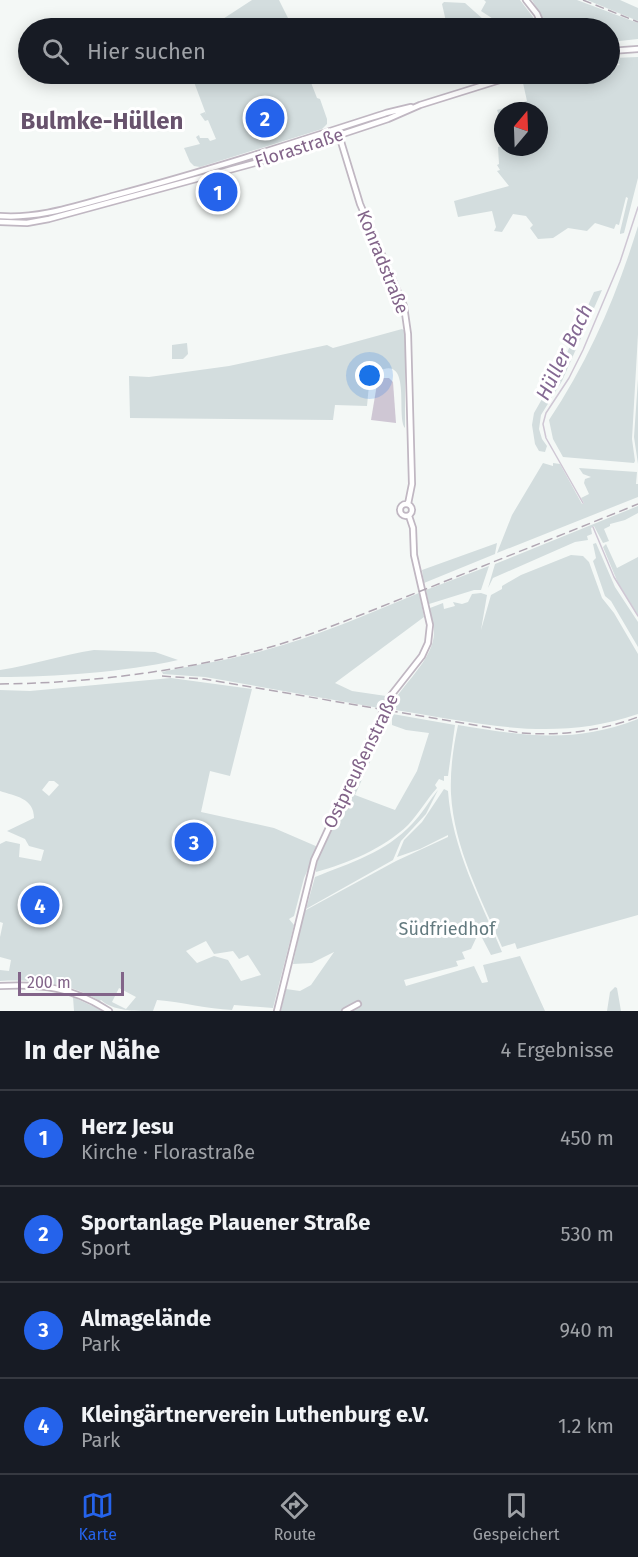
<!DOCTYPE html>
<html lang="de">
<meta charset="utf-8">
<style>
body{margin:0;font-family:"Fira Sans",sans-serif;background:#242831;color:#f1f3f6}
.compass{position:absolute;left:494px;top:102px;width:54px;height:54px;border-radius:50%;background:#171b24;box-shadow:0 3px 15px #0003;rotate:19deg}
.scale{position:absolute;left:18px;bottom:15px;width:106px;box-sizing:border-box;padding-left:6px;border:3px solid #826489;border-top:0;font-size:16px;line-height:21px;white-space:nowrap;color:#826489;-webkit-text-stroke:4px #fff;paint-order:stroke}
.you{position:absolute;left:370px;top:376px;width:21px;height:21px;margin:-15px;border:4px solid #fff;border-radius:50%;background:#1a73e8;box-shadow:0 0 0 9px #1a73e833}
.badge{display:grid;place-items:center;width:39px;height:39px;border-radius:50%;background:#2563eb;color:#fff;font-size:20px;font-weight:700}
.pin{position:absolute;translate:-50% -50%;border:3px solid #fff;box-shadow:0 2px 6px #0006}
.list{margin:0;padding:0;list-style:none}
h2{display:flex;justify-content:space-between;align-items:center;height:78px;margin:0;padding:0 24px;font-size:26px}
h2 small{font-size:20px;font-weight:400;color:#9ea1a6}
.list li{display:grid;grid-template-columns:39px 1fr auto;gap:18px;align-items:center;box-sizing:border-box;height:96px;padding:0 24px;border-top:2px solid #363941}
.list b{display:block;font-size:22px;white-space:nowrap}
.list p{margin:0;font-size:20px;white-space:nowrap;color:#9ea1a6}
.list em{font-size:20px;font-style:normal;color:#9ea1a6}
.icon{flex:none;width:33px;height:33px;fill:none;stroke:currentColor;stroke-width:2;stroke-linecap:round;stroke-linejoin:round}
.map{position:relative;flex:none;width:638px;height:1011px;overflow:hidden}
.search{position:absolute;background:#171b24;box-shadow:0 3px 15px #0003;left:18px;right:18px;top:18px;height:66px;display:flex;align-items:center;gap:15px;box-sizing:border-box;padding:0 21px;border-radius:33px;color:#9ea1a6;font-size:22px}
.sheet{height:462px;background:#171b24}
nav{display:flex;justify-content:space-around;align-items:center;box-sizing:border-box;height:84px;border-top:2px solid #363941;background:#171b24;font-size:16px;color:#9ea1a6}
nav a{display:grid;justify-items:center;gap:3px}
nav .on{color:#2563eb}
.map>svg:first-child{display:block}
</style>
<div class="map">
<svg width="638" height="1011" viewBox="0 0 638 1011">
<rect width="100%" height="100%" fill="#f4f8f6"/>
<path fill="#d3ddde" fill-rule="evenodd" d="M 252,0 L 279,0 L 293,28 L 209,28 Z
M 484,0 L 520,0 L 536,21 L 530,28 L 507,28 L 481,11 L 486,2 Z
M 532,0 L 577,0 L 638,23 L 638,39 L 610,42 L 610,28 L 548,28 Z
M 587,0 L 620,0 L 638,8 L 638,21 Z
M 444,2 L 465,3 L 493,28 L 443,28 L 447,26 L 442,4 Z
M 638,57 L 638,178 L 624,233 L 620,234 L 620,232 L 628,198 L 626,197 L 619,225 L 616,224 L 614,229 L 595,223 L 587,231 L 568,228 L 553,238 L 538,239 L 530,228 L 533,225 L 526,216 L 513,214 L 502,232 L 494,231 L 496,227 L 492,211 L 458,217 L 454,201 L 509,186 L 497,171 L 500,170 L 497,165 L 499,164 L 498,147 L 501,146 L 501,121 L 497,110 L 527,101 L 523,83 L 535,80 L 535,78 L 551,74 L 610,74 L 610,66 L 620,65 L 613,58 ZM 503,111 L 539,111 L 539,147 L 503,147 Z
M 191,74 L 311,74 L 313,78 L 310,80 L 317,98 L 320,99 L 327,119 L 327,124 L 322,129 L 200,167 L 194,166 L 190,162 L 184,148 L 200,144 L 196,137 L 199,135 L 200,138 L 208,138 L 210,141 L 216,139 L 208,120 L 205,121 L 200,114 L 205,112 L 206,114 Z
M 638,226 L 638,334 L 632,439 L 635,461 L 634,463 L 563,457 L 553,439 L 549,420 C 589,360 617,295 638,226 Z
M 602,290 L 562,381 L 541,415 L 539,429 L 542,439 L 547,446 L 545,452 L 539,451 L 535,444 L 532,425 L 534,413 L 562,364 L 594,292 Z
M 402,329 L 405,331 L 405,428 C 396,416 412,355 379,371 C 374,373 371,377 370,382 C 368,389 368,398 367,406 L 335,405 L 333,420 L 130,418 L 129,376 L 149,377 L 229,366 L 327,345 L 333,348 Z
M 187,343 L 188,354 L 183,359 L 172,359 L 172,345 Z
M 638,379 L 638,464 L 634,437 Z
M 543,463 L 553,466 L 553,463 L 560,464 L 582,504 L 584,503 L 581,498 L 589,494 L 584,483 L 585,479 L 591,477 L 583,474 L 579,468 L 637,472 L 636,484 L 638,484 L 638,497 L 497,553 L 512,515 Z
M 638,506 L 638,513 L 625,520 L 610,524 L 610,526 L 604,529 L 609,541 L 603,543 L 594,526 L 591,528 L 592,534 L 587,536 L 588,540 L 575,542 L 493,578 L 488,588 L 495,564 Z
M 497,543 L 495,554 L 424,583 L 422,570 Z
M 596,543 L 615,587 L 638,622 L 638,647 L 611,601 L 605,596 L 593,561 L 596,558 L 593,544 Z
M 606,544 L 617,568 L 638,557 L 638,615 L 618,583 L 603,547 Z
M 571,555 L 583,556 L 589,562 L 602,598 L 614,613 L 638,654 L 638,714 C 551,744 476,722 389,709 C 401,685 435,659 434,631 C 434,624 431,616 430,608 L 443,603 L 444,609 L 455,606 L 453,602 L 462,604 L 468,602 L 472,594 L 481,593 L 487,595 L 481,630 L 491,595 L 502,589 L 502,586 L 521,575 Z
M 489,566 L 481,590 L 474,590 L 429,604 L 426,590 Z
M 419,593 L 424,617 L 335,683 L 352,691 L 386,696 L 379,708 L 205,677 L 163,674 L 162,672 C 195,665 229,660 262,651 C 316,637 367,614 419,593 Z
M 94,650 L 155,652 L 178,660 C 125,672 54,677 0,677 L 0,670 C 32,665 62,655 94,650 Z
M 171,678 L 252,689 L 230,776 L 210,771 L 201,812 L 274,828 L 318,847 L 304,878 L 294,916 L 289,919 L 294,925 L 273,1008 L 234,1005 L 232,1010 C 207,1009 183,1002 157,1000 L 153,1011 C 134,1011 113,1011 101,1000 L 100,1001 C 70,983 35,979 0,981 L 0,970 L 9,971 L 11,960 L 0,957 L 0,937 L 3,923 L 0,922 L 0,844 L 6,841 L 20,844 L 19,857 L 41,861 L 44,850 L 29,846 L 25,839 L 7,831 L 34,818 C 34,798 15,796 0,791 L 0,690 L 30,691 ZM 49,781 L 54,781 L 59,785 L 49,796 L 42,790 ZM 206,941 L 214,954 L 233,951 L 239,959 L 248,955 L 261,975 L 241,981 L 228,960 L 214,956 L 197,963 L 186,951 ZM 119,988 L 136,997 L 126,1009 L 112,1002 Z
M 387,713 L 455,725 L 448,776 L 444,776 L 444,781 L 439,779 L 435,785 L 437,788 C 427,799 419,813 408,825 C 383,849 348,863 316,872 C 315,854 341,813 350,795 C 362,770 372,743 385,718 L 388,719 L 387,724 L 355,795 L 395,810 L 417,771 L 429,733 L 406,730 L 392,725 L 392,719 Z
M 638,719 L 638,915 L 517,949 L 515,943 L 502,947 C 481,898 454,848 451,794 C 450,771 453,748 458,725 C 524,736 574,744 638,719 Z
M 444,789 L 448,791 C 452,849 480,899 502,952 L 491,955 L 479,932 L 471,949 L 462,952 L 465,959 L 456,961 L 458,966 L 404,980 L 406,986 L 474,966 L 482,983 L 488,982 L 483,965 L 520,956 L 545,1011 L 281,1011 L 286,989 L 300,991 L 311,985 L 334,952 L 312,963 L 293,964 L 304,911 L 396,861 L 448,837 L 448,835 L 420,849 L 397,857 L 404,840 L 422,822 Z
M 438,790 L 426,814 L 401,841 L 393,860 L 306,909 L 315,877 C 350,863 386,852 412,824 C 422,814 429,801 438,790 Z
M 615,987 L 617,988 L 621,1011 L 607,1011 L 610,992 Z
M 73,997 L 103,1011 L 74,1011 Z"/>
<path fill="#cfc7d4" d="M 381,378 L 389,378 L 393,382 L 396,423 L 371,420 L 377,384 Z"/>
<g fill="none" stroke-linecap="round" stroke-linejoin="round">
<path stroke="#cfc7d4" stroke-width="1.5" d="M 583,503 L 546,438 L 543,424 L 546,413 L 569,378 L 583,350 L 620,262 L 638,207
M 593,527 L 614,577 L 638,616"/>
<g stroke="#c0b7c2" stroke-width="8">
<path id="secondary" d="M 526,0 L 537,14 L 543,28
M 610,51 L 638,49
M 339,135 L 360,204 L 404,306 L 408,334 L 412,484 L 408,504
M 0,216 C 40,219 78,205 116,195 C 207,171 296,142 386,113 L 411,107
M 0,222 L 27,223 L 49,219 L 255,163 L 388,119 L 420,105 L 519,74
M400 510a6 6 0 1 1 12 0a6 6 0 1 1-12 0Z
M 0,986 C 43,984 72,987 109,1011
M 277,1011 L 314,860 L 389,698 L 422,656 L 428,643 L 430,625 L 414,555 L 413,528 L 409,516
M 345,1011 L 358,1004"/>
</g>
<use href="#secondary" stroke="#fff" stroke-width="4.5"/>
<path stroke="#b1a7b3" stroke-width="1.5" stroke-dasharray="9 4.5" stroke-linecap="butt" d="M 583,0 L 638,22
M 162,676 L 204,679 L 521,733 C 561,736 600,731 638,717
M 0,684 C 92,683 186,671 274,646 C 327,630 379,607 431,587 C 500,559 569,532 638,504"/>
</g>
<g text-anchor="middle" stroke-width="6" stroke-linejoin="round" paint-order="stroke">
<g font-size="18" fill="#826489" stroke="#fff">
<text transform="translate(299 148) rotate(-18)" y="6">Florastraße</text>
<text transform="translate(383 262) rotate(68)" y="6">Konradstraße</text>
<text transform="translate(361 761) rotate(-64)" y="6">Ostpreußenstraße</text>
</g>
<g font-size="18" fill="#637a7f" stroke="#fff">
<text x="447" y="935">Südfriedhof</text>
</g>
<g font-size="20" font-style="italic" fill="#846993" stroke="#fff">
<text transform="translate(564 352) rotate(-64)" y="7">Hüller Bach</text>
</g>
<g font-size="24" font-weight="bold" fill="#68536d" stroke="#fff">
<text x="102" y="129">Bulmke-Hüllen</text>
</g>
</g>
</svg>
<svg class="compass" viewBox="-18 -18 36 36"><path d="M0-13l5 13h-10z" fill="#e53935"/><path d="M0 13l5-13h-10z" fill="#9ea1a6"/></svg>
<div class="scale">200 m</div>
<div class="you"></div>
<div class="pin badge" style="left:218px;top:192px">1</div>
<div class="pin badge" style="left:265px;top:118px">2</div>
<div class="pin badge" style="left:194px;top:842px">3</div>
<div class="pin badge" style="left:40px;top:905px">4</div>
<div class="search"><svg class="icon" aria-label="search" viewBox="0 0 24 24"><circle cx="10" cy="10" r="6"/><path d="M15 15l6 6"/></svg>Hier suchen</div>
</div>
<section class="sheet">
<h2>In der Nähe<small>4 Ergebnisse</small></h2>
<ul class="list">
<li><span class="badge">1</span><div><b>Herz Jesu</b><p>Kirche · Florastraße</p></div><em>450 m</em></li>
<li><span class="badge">2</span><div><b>Sportanlage Plauener Straße</b><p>Sport</p></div><em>530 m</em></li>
<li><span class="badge">3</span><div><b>Almagelände</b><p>Park</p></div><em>940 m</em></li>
<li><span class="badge">4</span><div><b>Kleingärtnerverein Luthenburg e.V.</b><p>Park</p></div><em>1.2 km</em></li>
</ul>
</section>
<nav>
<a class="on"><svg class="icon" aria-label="map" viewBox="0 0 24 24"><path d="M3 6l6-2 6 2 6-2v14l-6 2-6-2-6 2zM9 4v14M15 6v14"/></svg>Karte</a>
<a><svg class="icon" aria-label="directions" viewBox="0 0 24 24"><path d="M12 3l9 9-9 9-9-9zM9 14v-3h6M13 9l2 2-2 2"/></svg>Route</a>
<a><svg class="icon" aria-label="saved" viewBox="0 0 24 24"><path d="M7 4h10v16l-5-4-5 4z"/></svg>Gespeichert</a>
</nav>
